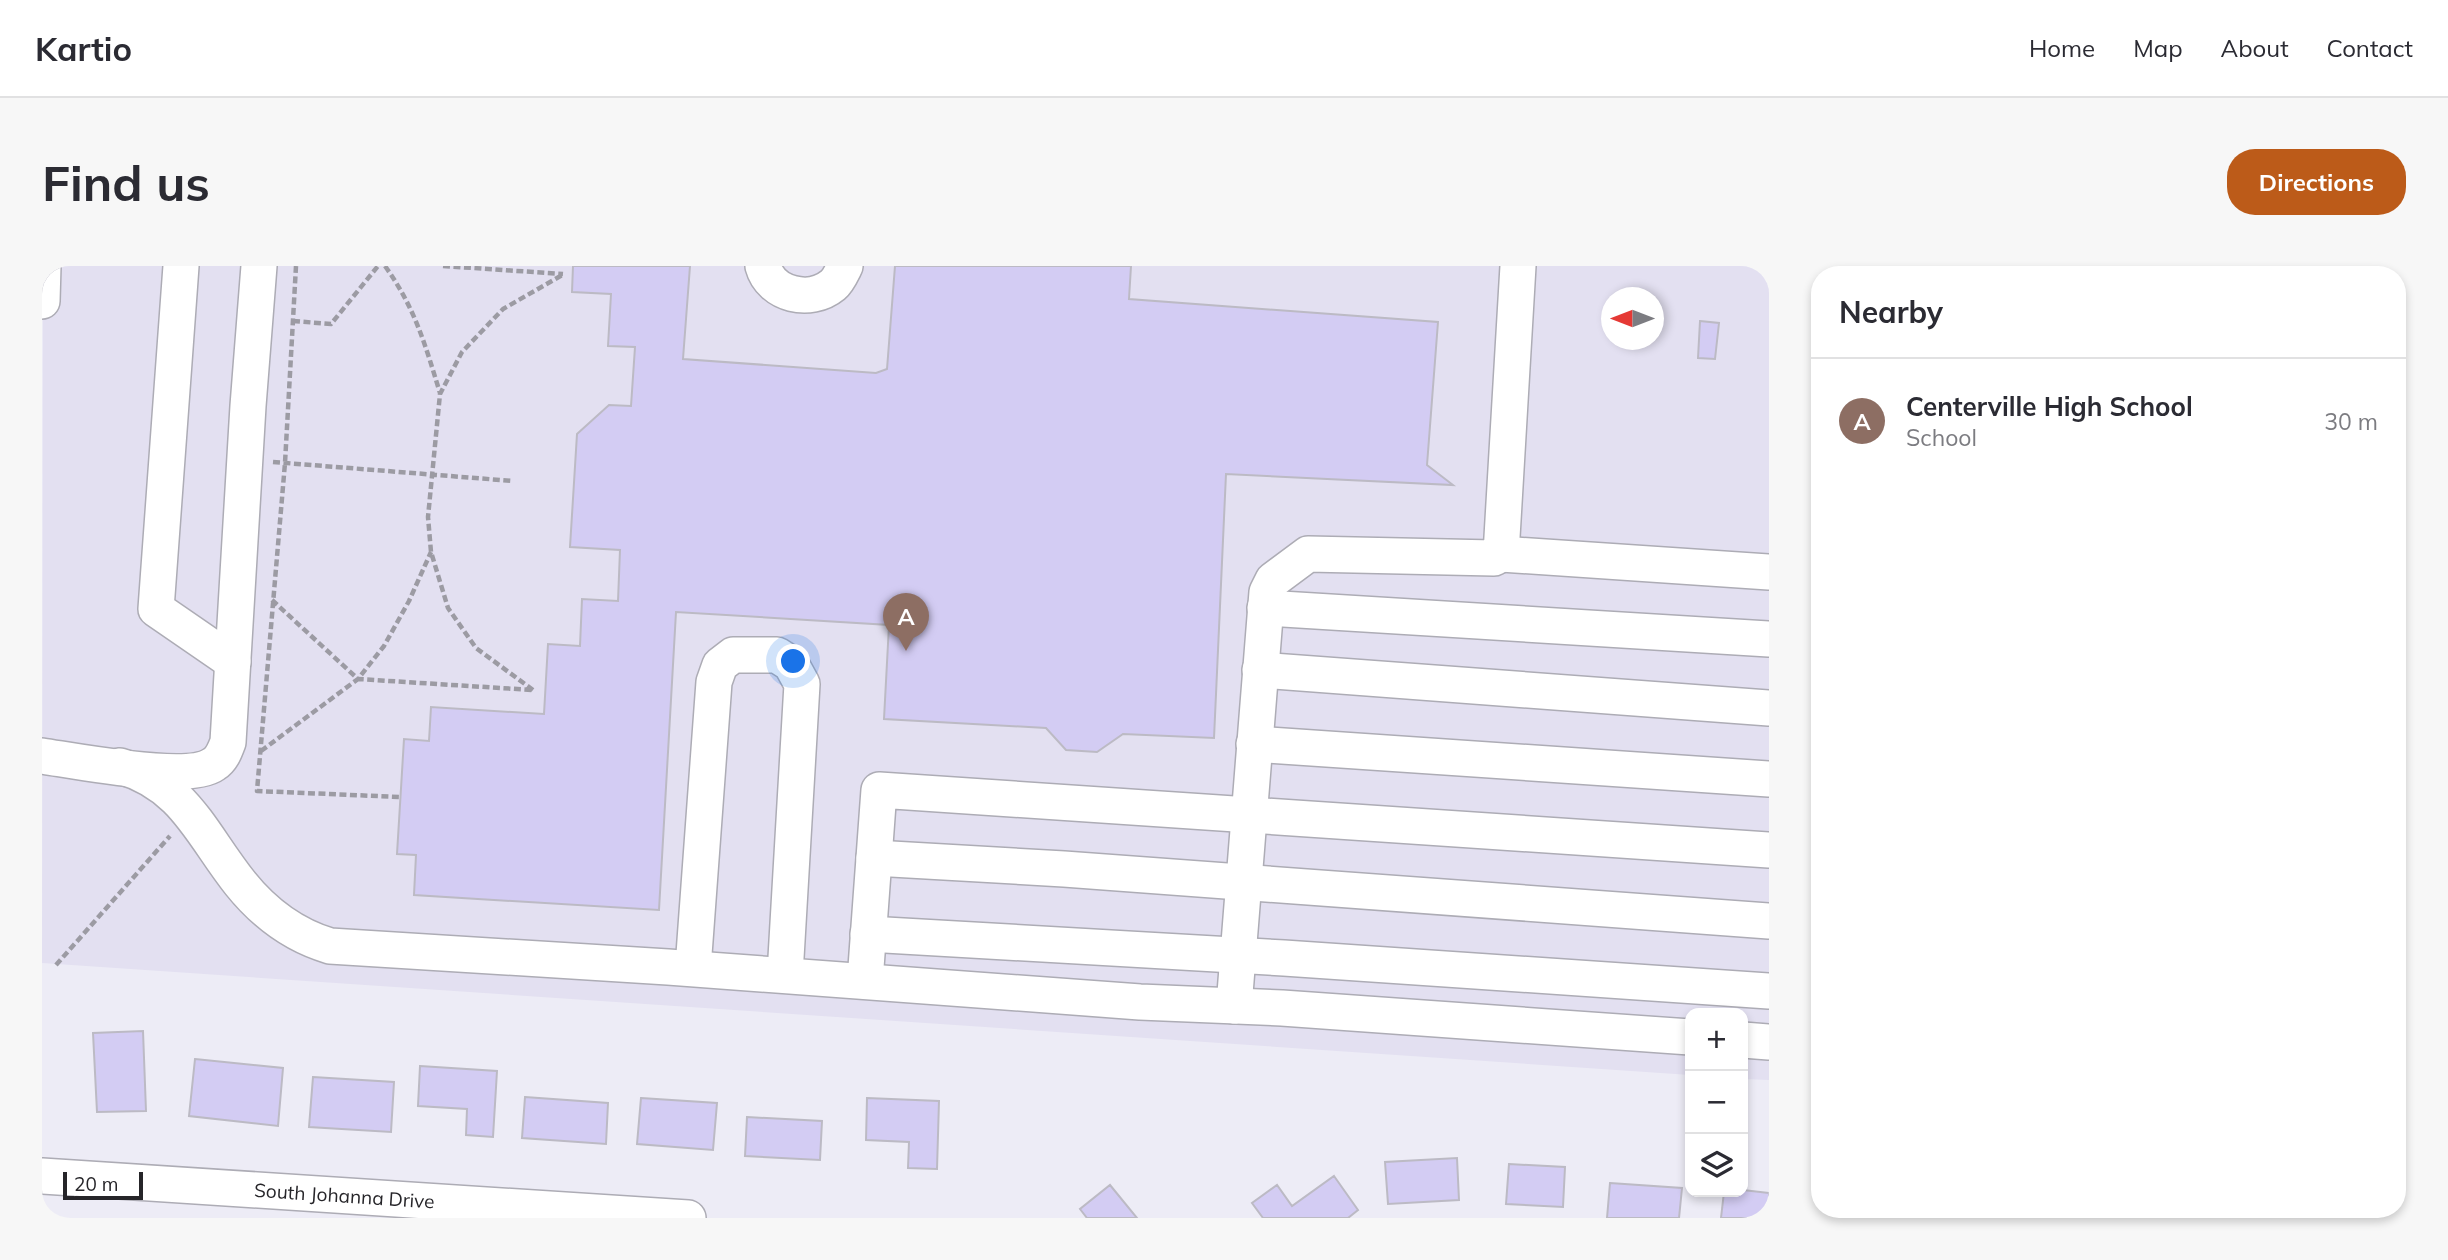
<!DOCTYPE html>
<meta charset="utf-8">
<style>
body{margin:0;font-family:Mulish,sans-serif;background:#f7f7f7;color:#2b2b33}
.controls{position:absolute;right:21px;bottom:21px;display:grid;overflow:hidden;border-radius:14px;box-shadow:0 4px 10px #0003}
.controls button{width:63px;height:63px;display:grid;place-items:center;padding:0;border:0;border-bottom:2px solid #e1e1e2;background:#fff;color:#2b2b33;font:35px sans-serif}
.compass{position:absolute;left:1559px;top:21px;width:63px;height:63px;border-radius:50%;background:#fff;box-shadow:0 4px 10px #0003;rotate:270deg}
.scale{position:absolute;left:21px;bottom:18px;width:80px;box-sizing:border-box;padding-left:7px;border:4px solid #262529;border-top:0;font-size:19px;line-height:24px;white-space:nowrap;color:#262529;-webkit-text-stroke:5px #fff;paint-order:stroke}
.you{position:absolute;left:752px;top:396px;width:24px;height:24px;margin:-18px;border:5px solid #fff;border-radius:50%;background:#1a73e8;box-shadow:0 0 0 10px #1a73e833}
.badge{display:grid;place-items:center;width:46px;height:46px;border-radius:50%;background:#bc5b19;color:#fff;font-size:23px;font-weight:700}
.pin{position:absolute;translate:-50% -58px;filter:drop-shadow(0 2px 4px #0008)}
.pin::after{content:'';position:absolute;top:37px;width:24px;height:21px;background:inherit;clip-path:polygon(0 0,100% 0,50% 100%)}
.list{margin:0;padding:0;list-style:none}
h2{display:flex;justify-content:space-between;align-items:center;height:91px;margin:0;padding:0 28px;font-size:30px}
h2 small{font-size:23px;font-weight:400;color:#7c7c81}
.list li{display:grid;grid-template-columns:46px 1fr auto;gap:21px;align-items:center;box-sizing:border-box;height:126px;padding:0 28px;border-top:2px solid #e1e1e2}
.list b{display:block;font-size:26px;white-space:nowrap}
.list p{margin:0;font-size:23px;white-space:nowrap;color:#7c7c81}
.list em{font-size:23px;font-style:normal;color:#7c7c81}
.icon{flex:none;width:38px;height:38px;fill:none;stroke:currentColor;stroke-width:2;stroke-linecap:round;stroke-linejoin:round}
.map{position:relative;flex:none;width:1727px;height:952px;overflow:hidden;border-radius:28px}
header{display:flex;align-items:center;gap:42px;box-sizing:border-box;height:98px;padding:0 35px;background:#fff;border-bottom:2px solid #e1e1e2}
header strong{font-size:33px}
nav{display:flex;gap:38px;margin-inline-start:auto;font-size:24px}
.intro{display:flex;align-items:center;justify-content:space-between;box-sizing:border-box;height:168px;padding:0 42px}
h1{margin:0;font-size:49px}
.button{padding:18px 32px;border-radius:28px;background:#bc5b19;color:#fff;font-size:24px;font-weight:700}
main{display:flex;gap:42px;padding:0 42px}
aside{flex:1;background:#fff;border-radius:28px;box-shadow:0 4px 10px #0003}
.map>svg:first-child{display:block}
</style>
<header>
<strong>Kartio</strong>
<nav><a>Home</a><a>Map</a><a>About</a><a>Contact</a></nav>
</header>
<div class="intro"><h1>Find us</h1><a class="button">Directions</a></div>
<main>
<div class="map">
<svg width="1727" height="952" viewBox="0 0 1727 952">
<rect width="100%" height="100%" fill="#edecf6"/>
<path fill="#e3e0f1" fill-rule="evenodd" d="M 1,0 L 1727,0 L 1727,814 L 1701,813 L 1701,747 L 1648,747 L 1648,809 L 0,697 ZM 1570,32 L 1612,32 L 1612,74 L 1570,74 Z"/>
<path fill="#d3ccf3" stroke="#bcbac4" stroke-width="2" d="M 531,0 L 648,0 L 641,93 L 834,107 L 845,103 L 853,0 L 1089,0 L 1087,33 L 1396,56 L 1385,199 L 1411,219 L 1184,208 L 1172,472 L 1081,468 L 1055,486 L 1024,484 L 1004,462 L 842,453 L 847,359 L 634,346 L 617,644 L 372,629 L 374,589 L 355,588 L 362,473 L 387,475 L 389,441 L 502,448 L 506,378 L 538,380 L 540,333 L 576,335 L 578,284 L 528,281 L 535,168 L 567,139 L 589,140 L 593,81 L 566,80 L 569,28 L 530,26 Z
M 1658,55 L 1677,57 L 1673,93 L 1656,92 Z
M 101,765 L 104,845 L 55,846 L 51,767 Z
M 153,793 L 241,802 L 236,860 L 147,850 Z
M 378,800 L 455,805 L 451,871 L 424,869 L 425,843 L 376,840 Z
M 271,811 L 352,816 L 349,866 L 267,861 Z
M 483,831 L 566,837 L 564,878 L 480,872 Z
M 599,832 L 675,837 L 671,884 L 595,878 Z
M 825,832 L 897,835 L 895,903 L 866,902 L 867,876 L 824,874 Z
M 705,851 L 780,855 L 778,894 L 703,890 Z
M 1415,892 L 1417,934 L 1346,938 L 1343,896 Z
M 1467,898 L 1523,901 L 1521,941 L 1464,938 Z
M 1292,910 L 1316,944 L 1306,952 L 1221,952 L 1210,937 L 1235,919 L 1250,940 Z
M 1568,917 L 1640,922 L 1637,952 L 1565,952 Z
M 1068,919 L 1095,952 L 1045,952 L 1038,943 Z
M 1701,924 L 1727,927 L 1727,952 L 1679,952 L 1682,926 Z"/>
<g fill="none" stroke-linecap="round" stroke-linejoin="round">
<g stroke="#adacb5" stroke-width="38">
<g id="minor">
<path d="M 139,0 L 114,343 L 191,396"/>
<path d="M 721,0 C 729,29 768,38 791,19 C 796,15 800,6 803,0"/>
<path d="M 0,35 L 1,0"/>
<path d="M 1459,288 L 1727,306"/>
<path d="M 1223,342 L 1727,373"/>
<path d="M 1218,404 L 1727,442"/>
<path d="M 1212,478 L 1727,513"/>
<path d="M 0,490 C 34,495 146,517 172,498 C 180,493 183,484 186,476 L 206,140 L 217,0"/>
<path d="M 78,500 C 143,519 159,568 198,617 C 222,647 251,669 288,680 L 626,701 L 1098,736 L 1240,742 L 1648,771"/>
<path d="M 832,592 L 1022,603 L 1727,655"/>
<path d="M 826,668 L 1242,692 L 1727,725"/>
<path d="M 651,702 L 672,416 L 678,399 L 691,389 L 735,389 L 749,398 L 760,418 L 743,709"/>
<path d="M 823,715 L 837,524 L 1727,584"/>
<path d="M 1192,740 L 1225,326 L 1231,314 L 1266,288 L 1452,292 L 1459,288 L 1476,0"/>
<path d="M 1701,774 L 1727,776"/>
<path id="s1" d="M 0,910 L 646,952"/>
</g>
</g>
<path stroke="#9c9ba3" stroke-width="4.5" stroke-dasharray="7 3.5" stroke-linecap="butt" d="M 254,0 L 243,197 L 215,525 L 358,531
M 343,0 C 373,42 383,78 398,127
M 401,0 L 521,8
M 251,55 L 289,58 L 336,0
M 231,196 L 471,215
M 230,334 L 316,413 L 490,424
M 491,424 L 434,382 L 406,342 L 389,286 L 386,251 L 398,128 L 420,86 L 461,43 L 522,8
M 219,485 L 316,413 L 342,380 L 367,335 L 389,286
M 14,699 L 128,570"/>
<use href="#minor" stroke="#fff" stroke-width="35"/>
</g>
<g text-anchor="middle" stroke-width="5" stroke-linejoin="round" paint-order="stroke">
<g font-size="19" fill="#262529" stroke="#fff">
<text dy="7" stroke="none"><textPath href="#s1" startOffset="303">South Johanna Drive</textPath></text>
</g>
</g>
</svg>
<div class="controls">
<button>+</button>
<button>−</button>
<button><svg class="icon" aria-label="layers" viewBox="0 0 24 24"><path d="M12 4l9 5-9 5-9-5zM3 14l9 5 9-5"/></svg></button>
</div>
<svg class="compass" viewBox="-18 -18 36 36"><path d="M0-13l5 13h-10z" fill="#e53935"/><path d="M0 13l5-13h-10z" fill="#7c7c81"/></svg>
<div class="scale">20 m</div>
<div class="you"></div>
<div class="pin badge" style="left:864px;top:385px;background:#8d6e63">A</div>
</div>
<aside>
<h2>Nearby<small></small></h2>
<ul class="list">
<li><span class="badge" style="background:#8d6e63">A</span><div><b>Centerville High School</b><p>School</p></div><em>30 m</em></li>
</ul>
</aside>
</main>
